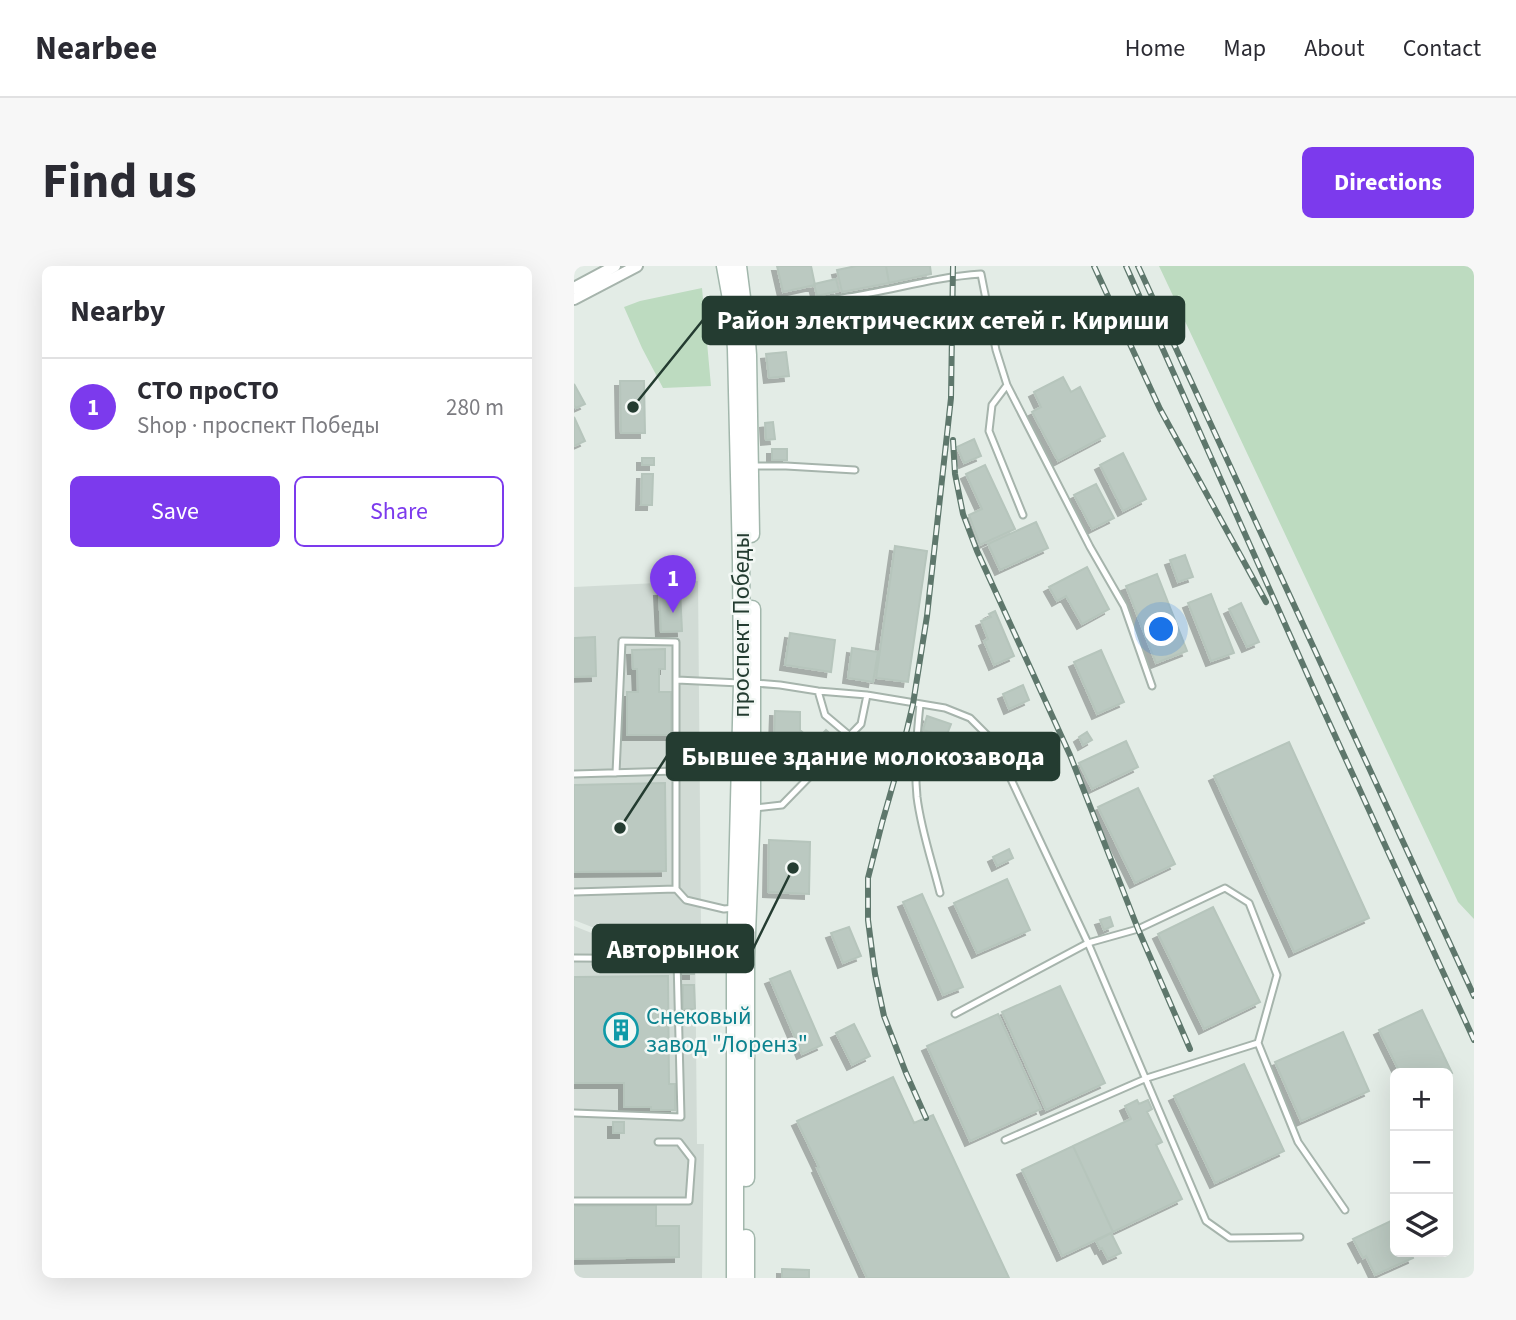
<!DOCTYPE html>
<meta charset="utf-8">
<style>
body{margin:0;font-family:"Source Sans 3",sans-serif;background:#f7f7f7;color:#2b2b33}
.controls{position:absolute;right:21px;bottom:21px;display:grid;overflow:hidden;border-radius:10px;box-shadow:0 7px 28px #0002}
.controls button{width:63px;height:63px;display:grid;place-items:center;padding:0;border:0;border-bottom:2px solid #e1e1e2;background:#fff;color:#2b2b33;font:35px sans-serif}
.you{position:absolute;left:588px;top:364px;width:24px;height:24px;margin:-18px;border:5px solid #fff;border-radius:50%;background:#1a73e8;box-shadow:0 0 0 10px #1a73e833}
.badge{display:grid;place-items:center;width:46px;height:46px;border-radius:50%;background:#7c3aed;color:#fff;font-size:23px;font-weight:700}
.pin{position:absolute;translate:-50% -58px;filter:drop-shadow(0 2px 4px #0008)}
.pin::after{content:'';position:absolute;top:37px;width:24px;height:21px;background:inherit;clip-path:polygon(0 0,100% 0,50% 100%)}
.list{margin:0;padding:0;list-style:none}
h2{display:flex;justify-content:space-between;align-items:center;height:91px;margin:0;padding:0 28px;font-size:30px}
h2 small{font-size:23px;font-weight:400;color:#7c7c81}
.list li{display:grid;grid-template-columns:46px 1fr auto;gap:21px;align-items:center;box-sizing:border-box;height:98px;padding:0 28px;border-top:2px solid #e1e1e2}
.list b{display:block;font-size:26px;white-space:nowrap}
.list p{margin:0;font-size:23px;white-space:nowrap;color:#7c7c81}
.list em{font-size:23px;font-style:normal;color:#7c7c81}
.actions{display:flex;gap:14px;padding:21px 28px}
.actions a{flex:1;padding:16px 0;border:2px solid #7c3aed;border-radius:10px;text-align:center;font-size:24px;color:#7c3aed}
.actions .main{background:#7c3aed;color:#fff}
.icon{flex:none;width:38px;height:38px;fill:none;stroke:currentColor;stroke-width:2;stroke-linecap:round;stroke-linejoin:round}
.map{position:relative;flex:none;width:900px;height:1012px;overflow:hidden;border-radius:10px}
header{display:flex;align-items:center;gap:42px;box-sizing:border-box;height:98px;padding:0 35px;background:#fff;border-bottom:2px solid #e1e1e2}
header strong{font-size:33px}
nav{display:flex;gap:38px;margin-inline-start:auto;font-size:24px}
.intro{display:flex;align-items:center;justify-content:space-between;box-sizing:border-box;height:168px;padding:0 42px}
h1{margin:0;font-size:49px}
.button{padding:18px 32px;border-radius:10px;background:#7c3aed;color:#fff;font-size:24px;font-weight:700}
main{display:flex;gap:42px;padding:0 42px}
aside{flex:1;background:#fff;border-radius:10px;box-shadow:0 7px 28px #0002}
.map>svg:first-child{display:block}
</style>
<header>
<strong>Nearbee</strong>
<nav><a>Home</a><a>Map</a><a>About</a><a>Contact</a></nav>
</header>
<div class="intro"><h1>Find us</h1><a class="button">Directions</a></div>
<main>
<aside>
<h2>Nearby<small></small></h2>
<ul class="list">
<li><span class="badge">1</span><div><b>СТО проСТО</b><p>Shop · проспект Победы</p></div><em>280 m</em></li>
</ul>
<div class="actions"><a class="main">Save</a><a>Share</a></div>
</aside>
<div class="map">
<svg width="900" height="1012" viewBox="0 0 900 1012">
<defs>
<filter id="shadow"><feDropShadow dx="-5" dy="5" stdDeviation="0" flood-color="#0004"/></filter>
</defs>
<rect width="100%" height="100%" fill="#e3ece6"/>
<path fill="#d1dbd5" d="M 124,315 L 127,661 L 23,663 L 0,654 L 0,321 Z
M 0,660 L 20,668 L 121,667 L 123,878 L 130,878 L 128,1012 L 0,1012 Z"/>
<path fill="#bddbc0" d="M 585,0 L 900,0 L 900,653 L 884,636 Z
M 128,22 L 137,120 L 89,122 L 68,82 L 50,41 L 66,35 Z"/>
<path fill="#bbc9c1" stroke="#b6c5bc" stroke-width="2" filter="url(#shadow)" d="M 203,0 L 237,0 L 241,19 L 209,26 Z
M 282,0 L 312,0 L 315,17 L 268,26 L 263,4 Z
M 312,0 L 356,0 L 357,8 L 315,17 Z
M 262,13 L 265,25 L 243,30 L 240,18 Z
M 212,86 L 215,110 L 195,112 L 192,88 Z
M 489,111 L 497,126 L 506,121 L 531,170 L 484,195 L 458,146 L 467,141 L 460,126 Z
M 46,115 L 70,115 L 71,167 L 47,167 Z
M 0,118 L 11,138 L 2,142 L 0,139 Z
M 0,151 L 11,175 L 0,180 Z
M 199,156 L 201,173 L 192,174 L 191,157 Z
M 400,173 L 407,190 L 390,197 L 383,181 Z
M 198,183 L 213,183 L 213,194 L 198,194 Z
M 549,187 L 572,233 L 549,245 L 526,199 Z
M 68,192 L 80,192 L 80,199 L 68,199 Z
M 411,199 L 441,263 L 406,279 L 395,249 L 408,243 L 392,208 Z
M 68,208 L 79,208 L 78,239 L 67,239 Z
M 522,218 L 540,252 L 518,263 L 500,229 Z
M 462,256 L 474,282 L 426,304 L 414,278 Z
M 321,280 L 353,285 L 334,416 L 302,412 Z
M 611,289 L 619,311 L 604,316 L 596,294 Z
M 513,301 L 535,343 L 508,358 L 492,330 L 483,335 L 475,321 Z
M 583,308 L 613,385 L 582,397 L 552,320 Z
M 106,324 L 108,365 L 87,366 L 85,325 Z
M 637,328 L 660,387 L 637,395 L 614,337 Z
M 667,337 L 685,376 L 673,381 L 655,343 Z
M 421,345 L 440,390 L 420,399 L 410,375 L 414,373 L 407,355 L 417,351 L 415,348 Z
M 216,367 L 261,374 L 257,406 L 211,399 Z
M 21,371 L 22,410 L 0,411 L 0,372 Z
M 278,382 L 304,386 L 299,416 L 274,412 Z
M 91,383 L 91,403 L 85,403 L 85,426 L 97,426 L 97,469 L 53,469 L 53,426 L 64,426 L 63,403 L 59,403 L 58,384 Z
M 527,384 L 550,436 L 523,448 L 500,396 Z
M 449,419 L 455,434 L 435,443 L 429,428 Z
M 201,445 L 226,446 L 226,464 L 240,477 L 252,464 L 264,475 L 232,509 L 220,497 L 231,486 L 217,472 L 200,472 Z
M 353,450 L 377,458 L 372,471 L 349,464 Z
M 513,466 L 518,474 L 509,479 L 505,471 Z
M 552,475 L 564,501 L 518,523 L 505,497 Z
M 715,476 L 795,652 L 720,686 L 640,510 Z
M 91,517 L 92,605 L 0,606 L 0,519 Z
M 564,522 L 601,598 L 561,617 L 524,541 Z
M 195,574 L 236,576 L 235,628 L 194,626 Z
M 435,583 L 439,592 L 423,600 L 419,591 Z
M 433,613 L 456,664 L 403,687 L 380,637 Z
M 348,628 L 389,721 L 369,729 L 329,636 Z
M 639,641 L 686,736 L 630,763 L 584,668 Z
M 536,651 L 539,660 L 530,664 L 526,654 Z
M 275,661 L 287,690 L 269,697 L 257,667 Z
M 108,697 L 120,697 L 120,708 L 109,708 Z
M 216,705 L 248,779 L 228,788 L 196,713 Z
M 94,710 L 95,818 L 101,818 L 101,844 L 77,844 L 77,841 L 50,841 L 50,817 L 0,817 L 0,711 Z
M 109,719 L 120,719 L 121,743 L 109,743 Z
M 486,720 L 531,817 L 472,844 L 428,746 Z
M 848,744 L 878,807 L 874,809 L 874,807 L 826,807 L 805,764 Z
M 424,748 L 467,843 L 396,875 L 353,780 Z
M 280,758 L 296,790 L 278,799 L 262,767 Z
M 769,766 L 795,825 L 727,855 L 701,796 Z
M 670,798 L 710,885 L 641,917 L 600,830 Z
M 319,811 L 340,857 L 359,849 L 435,1012 L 293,1012 L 243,902 L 245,901 L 223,855 Z
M 563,834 L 565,838 L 574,834 L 578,843 L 573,846 L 588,876 L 582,879 L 608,933 L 539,966 L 499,880 L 557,853 L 551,840 Z
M 39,856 L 50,856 L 50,867 L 39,867 Z
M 499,880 L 539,966 L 488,990 L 448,904 Z
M 82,939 L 82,960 L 105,960 L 105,991 L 0,993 L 0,940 Z
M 821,953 L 821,986 L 837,986 L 839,992 L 801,1009 L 792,990 L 789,992 L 779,973 Z
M 537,967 L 547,987 L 534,993 L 528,982 L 526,983 L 522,975 Z
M 208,1003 L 235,1004 L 235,1012 L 208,1012 Z"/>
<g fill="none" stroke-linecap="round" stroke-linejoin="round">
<g stroke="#a6b4ac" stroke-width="9">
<path id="service" d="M 172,42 C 206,39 241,37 274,31 C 320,24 360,11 407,8 L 422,84 L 433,119 L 516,281 L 550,340 L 578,420
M 433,119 L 418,139 L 415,165 L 449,249
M 179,200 L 212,200 L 281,204
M 103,414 L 166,417
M 180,417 L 206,419 L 244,425 L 293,429 L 371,442 L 396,452 L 419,475 L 514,677 L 381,748
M 244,425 L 251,449 L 276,470
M 346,438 C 343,469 340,500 343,531 C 347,564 358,595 366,627
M 42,507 L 48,375 L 102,376 L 102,623
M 0,508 L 102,505
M 181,542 L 208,539 L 287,458 L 293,429
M 0,626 L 102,623 L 112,634 L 150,643 L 161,642
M 0,692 L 159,693
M 0,847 L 107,851 L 103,694
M 431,874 L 573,812 L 684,777
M 0,935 L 115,935 L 118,893 L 105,876 L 84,876
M 726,971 L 656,972 L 632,955 L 514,677 L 564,663 L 651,622 L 675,637 L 703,709 L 684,777 L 724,876 L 771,944"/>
</g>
<g stroke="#a6b4ac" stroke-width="14">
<path id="minor" d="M 0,22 L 41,0
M 0,33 L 63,0"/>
</g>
<g stroke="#a2b7ac" stroke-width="19">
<path id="secondary" d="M 151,0 L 159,44 L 162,83 L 167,294 L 168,417 L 161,693 L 161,1012
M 164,0 L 172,63 L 174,89 L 177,268
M 172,912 L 172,692 L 178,543 L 178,343
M 172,1012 L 172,972"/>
</g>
<use href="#service" stroke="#fff" stroke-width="5"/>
<use href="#minor" stroke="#fff" stroke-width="10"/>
<use href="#secondary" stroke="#fff" stroke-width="16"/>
<g stroke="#5e776c" stroke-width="6">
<path id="rail" d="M 520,0 L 586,143 L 692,336
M 552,0 L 742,428 L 900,774
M 564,0 L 900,730
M 379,174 L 381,208 L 389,248 L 403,285 L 496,489 L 564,663 L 616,783
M 352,852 L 332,807 L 310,750 L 301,708 L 294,654 L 294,612 L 308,557 L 324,501 L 339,438 L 353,350 L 377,132 L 379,0"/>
</g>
<use href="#rail" stroke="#f3f8f5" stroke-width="3.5" stroke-dasharray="10" stroke-linecap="butt"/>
</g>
<defs>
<g id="building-ring" transform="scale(1.75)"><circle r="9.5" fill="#f3f8f5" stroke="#0f9aa8" stroke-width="1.5"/><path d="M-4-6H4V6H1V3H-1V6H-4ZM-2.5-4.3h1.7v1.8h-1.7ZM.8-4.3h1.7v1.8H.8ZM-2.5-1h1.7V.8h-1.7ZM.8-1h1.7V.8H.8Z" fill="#0f9aa8"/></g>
</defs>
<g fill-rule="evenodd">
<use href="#building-ring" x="47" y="764"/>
</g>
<g text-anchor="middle" stroke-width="5" stroke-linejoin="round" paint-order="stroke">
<g font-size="24" fill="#243c31" stroke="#f3f8f5">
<text transform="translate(167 359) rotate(-90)" y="8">проспект Победы</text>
</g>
<g font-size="24" fill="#0d838f" stroke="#f3f8f5" text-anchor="start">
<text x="72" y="758">Снековый<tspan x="72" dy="28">завод "Лоренз"</tspan></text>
</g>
</g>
<path fill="none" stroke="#243c31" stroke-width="2.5" d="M59 141L129 54M46 562L93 490M219 602L179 683"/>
<g fill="#243c31" stroke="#f3f8f5" stroke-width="2.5">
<circle cx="59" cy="141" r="7"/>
<circle cx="46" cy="562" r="7"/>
<circle cx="219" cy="602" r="7"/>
</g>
<g fill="#243c31" stroke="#243c31" stroke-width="2.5">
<rect x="129" y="31" width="481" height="47" rx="7"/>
<rect x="93" y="467" width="392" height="47" rx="7"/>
<rect x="19" y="659" width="160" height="47" rx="7"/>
</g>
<g font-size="26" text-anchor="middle" font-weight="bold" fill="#fff">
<text x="369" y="63">Район электрических сетей г. Кириши</text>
<text x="289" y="499">Бывшее здание молокозавода</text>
<text x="99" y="692">Авторынок</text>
</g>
</svg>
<div class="controls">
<button>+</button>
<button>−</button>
<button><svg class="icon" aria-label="layers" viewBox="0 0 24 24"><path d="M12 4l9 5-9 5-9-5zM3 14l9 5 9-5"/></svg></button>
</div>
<div class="you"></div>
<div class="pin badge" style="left:99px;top:347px">1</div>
</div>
</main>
